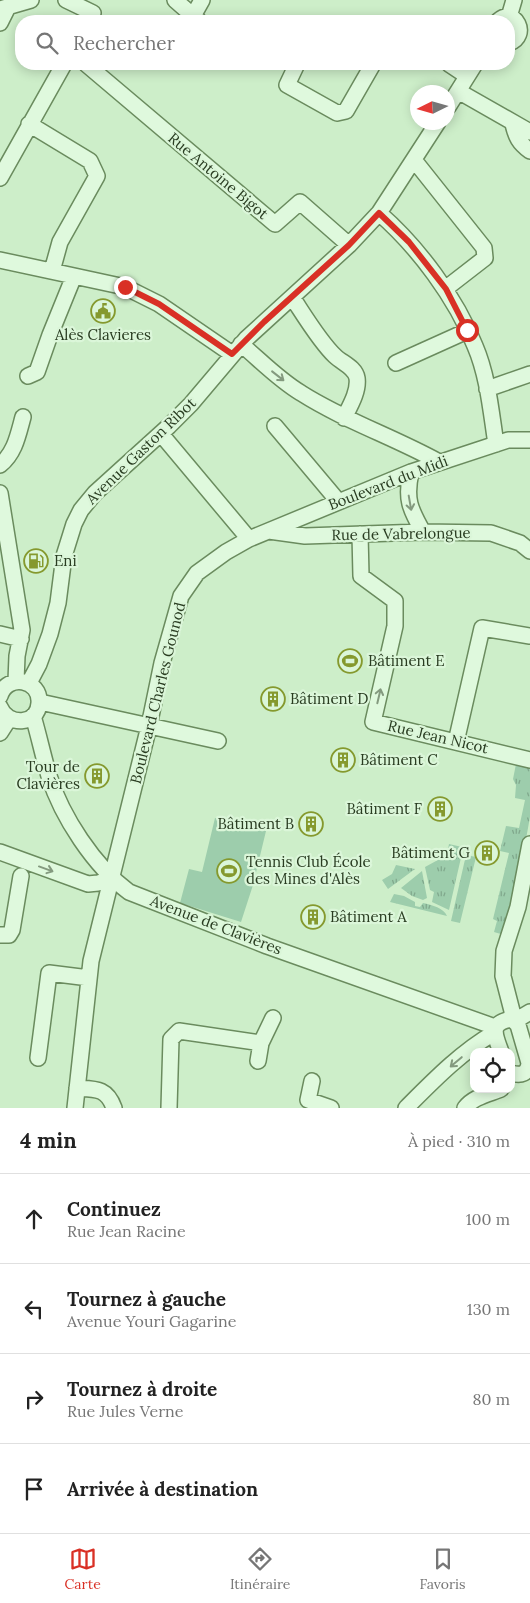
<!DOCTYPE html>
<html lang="fr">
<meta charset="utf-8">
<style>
body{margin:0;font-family:Lora,serif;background:#f6f6f6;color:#222}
.controls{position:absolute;right:15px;bottom:15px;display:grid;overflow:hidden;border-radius:10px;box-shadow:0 2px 12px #0003}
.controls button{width:45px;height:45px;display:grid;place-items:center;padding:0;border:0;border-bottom:1px solid #e0e0e0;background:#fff;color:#222;font:25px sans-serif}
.compass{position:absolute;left:410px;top:85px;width:45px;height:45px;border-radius:50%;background:#fff;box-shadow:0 2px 12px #0003;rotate:265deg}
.stop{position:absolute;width:15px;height:15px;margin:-11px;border:4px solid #d93025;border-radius:50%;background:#fff}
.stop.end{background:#d93025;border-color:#fff;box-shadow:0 1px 5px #0008}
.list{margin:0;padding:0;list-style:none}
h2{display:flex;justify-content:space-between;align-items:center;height:65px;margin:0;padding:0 20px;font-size:21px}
h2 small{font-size:16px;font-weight:400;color:#767676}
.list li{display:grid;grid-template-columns:32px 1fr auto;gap:15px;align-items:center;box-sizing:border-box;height:90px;padding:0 20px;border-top:1px solid #e0e0e0}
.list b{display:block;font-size:19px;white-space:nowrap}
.list p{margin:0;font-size:16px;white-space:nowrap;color:#767676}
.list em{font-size:16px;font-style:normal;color:#767676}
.icon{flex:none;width:28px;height:28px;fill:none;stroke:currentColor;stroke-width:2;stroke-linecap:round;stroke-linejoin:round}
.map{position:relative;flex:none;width:530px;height:1108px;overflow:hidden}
.search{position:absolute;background:#fff;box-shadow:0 2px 12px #0003;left:15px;right:15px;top:15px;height:55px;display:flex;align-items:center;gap:12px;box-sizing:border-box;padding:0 18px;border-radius:20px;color:#767676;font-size:19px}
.sheet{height:425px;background:#fff}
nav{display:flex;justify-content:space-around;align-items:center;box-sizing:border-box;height:70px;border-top:1px solid #e0e0e0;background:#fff;font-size:14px;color:#767676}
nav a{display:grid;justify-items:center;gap:2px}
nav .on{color:#d93025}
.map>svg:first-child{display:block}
</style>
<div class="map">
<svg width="530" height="1108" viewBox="0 0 530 1108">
<defs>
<pattern id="grass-tufts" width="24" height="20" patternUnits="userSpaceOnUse" patternTransform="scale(1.25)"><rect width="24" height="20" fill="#9dcdac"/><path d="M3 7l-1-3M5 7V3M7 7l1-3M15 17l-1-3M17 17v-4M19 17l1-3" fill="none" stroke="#80a88c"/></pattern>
</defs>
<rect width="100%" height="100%" fill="#cdeec9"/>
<path fill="url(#grass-tufts)" d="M 516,764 L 530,767 L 530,817 L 522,861 L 504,935 L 494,932 L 497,921 L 493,919 L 509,853 L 500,851 L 506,826 L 519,828 L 525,800 L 515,798 L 516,785 L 513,779 Z
M 449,844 L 462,847 L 463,849 L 449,910 L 432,902 L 434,892 L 430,890 L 425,867 L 447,855 Z
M 466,855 L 476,857 L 460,923 L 451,921 Z
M 396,865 L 415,869 L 388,889 L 382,880 L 392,874 Z
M 422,871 L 427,898 L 423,900 L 412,896 L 401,888 Z
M 394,894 L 404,896 L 415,902 L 415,906 L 420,907 L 423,903 C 432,905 444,908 447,916 L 390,902 Z"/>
<path fill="#9dcdac" d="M 215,818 L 266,831 L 253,885 L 241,922 L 180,903 L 189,869 L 202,872 Z"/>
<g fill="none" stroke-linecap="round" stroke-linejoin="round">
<g stroke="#6a8b5e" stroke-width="18">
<path id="minor" d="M 66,0 L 93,13
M 175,0 L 199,21
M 0,9 L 31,0
M 193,16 L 202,0
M 509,17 L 514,0
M 498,21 C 515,6 530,36 509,43
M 0,23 L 8,7
M 86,64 L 275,224 L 300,202 L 349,245
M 297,64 L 287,85 L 337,113 L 346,111 L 373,64
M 449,64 L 467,76
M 458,91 L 530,132
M 448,107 L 475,64
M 29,124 L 90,161 L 97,176 L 60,242 L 52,271
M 513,124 C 516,137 519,143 530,151
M 414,160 L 484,248 L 485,258 L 445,289
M 0,178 L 64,64
M 379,213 C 418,247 456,298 475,346 C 488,376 491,412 496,444
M 0,260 L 125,287 L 159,304 L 232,354
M 292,297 C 304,315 320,342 335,356 C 342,363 355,367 357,378 C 359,391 350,406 344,418
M 241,344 C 261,361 279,380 301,393 C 345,421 394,437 439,462
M 396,363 L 467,331
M 28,376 L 37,372 L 50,335 L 74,276
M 487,389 L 530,374
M 275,426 L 338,501
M 161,434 L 249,539
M 0,465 C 15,453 18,435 23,417
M 411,472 C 405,499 410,509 423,532
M 0,493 L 22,630 L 17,656 L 16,681
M 269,531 L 305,536 L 423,532 L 491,533 L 520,543 L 530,551
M 360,534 L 361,576 L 395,601 L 395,626 L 373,722 L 530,760
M 0,634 L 21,639
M 29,683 L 39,664 L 50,634 L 58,603 L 64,556 L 74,524 L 81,510 L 95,493 L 169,426 L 191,404 L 246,339 L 349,245 L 379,213 L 438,122
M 0,696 C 7,673 41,679 39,703 C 38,726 7,726 0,707
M 40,702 L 218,741
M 33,716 C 39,736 43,756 49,776 C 62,817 94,866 129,892 L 267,946 L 495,1027
M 0,733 L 9,719
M 456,742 L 482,628 L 530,636
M 0,852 L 88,884 L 98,883 L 113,878
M 0,935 L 9,935 L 12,930 L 21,876
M 512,1019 L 512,1011 L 503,976 L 504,951 L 518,907 L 530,844
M 515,1021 L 530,1012
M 501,1052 C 495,1035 488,1023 512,1019 L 518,1025 L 529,1063 C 528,1074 521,1076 511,1073
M 38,1058 L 49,973 L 89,978
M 258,1061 L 261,1043 L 273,1018
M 312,1081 L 308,1100 L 331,1108
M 77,1088 C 96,1089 107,1088 114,1108
M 75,1108 L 91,961 L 149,726 L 162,663 L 181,596 L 197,573 L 226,552 L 249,539 L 411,472 L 508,440 L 530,440
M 169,1108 L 171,1039 L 179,1031 L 261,1043
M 406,1108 C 433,1081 461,1052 494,1033
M 465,1108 C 473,1097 489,1094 501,1089"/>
</g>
<use href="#minor" stroke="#dff9dd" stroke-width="15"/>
</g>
<defs><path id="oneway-shaft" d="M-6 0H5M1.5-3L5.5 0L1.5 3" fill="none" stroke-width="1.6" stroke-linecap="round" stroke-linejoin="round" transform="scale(1.25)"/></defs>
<g stroke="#849a7f">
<use href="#oneway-shaft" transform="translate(278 376) rotate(38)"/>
<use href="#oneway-shaft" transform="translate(410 503) rotate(80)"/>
<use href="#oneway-shaft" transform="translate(379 696) rotate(-77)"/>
<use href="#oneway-shaft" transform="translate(46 869) rotate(20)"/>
<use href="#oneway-shaft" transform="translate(456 1062) rotate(140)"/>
</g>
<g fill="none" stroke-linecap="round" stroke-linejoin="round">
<path stroke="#d93025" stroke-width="6" d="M 125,287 L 159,304 L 232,354 L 264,322 L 349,245 L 379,213 L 409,242 L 446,289 L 467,330"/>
</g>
<defs>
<g id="civic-ring" transform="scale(1.25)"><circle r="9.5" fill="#dbf6d9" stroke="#85992e" stroke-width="1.5"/><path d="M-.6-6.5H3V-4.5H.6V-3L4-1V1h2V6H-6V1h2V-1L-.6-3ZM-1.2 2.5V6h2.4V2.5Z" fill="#85992e"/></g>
<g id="fuel-ring" transform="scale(1.25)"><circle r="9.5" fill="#dbf6d9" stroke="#85992e" stroke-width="1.5"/><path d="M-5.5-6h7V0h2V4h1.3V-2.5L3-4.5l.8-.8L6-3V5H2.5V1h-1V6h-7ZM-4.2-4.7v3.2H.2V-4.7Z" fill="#85992e"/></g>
<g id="stadium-ring" transform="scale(1.25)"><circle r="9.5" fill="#dbf6d9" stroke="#85992e" stroke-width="1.5"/><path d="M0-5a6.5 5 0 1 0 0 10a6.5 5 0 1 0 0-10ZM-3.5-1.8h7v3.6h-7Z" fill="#85992e"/></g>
<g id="building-ring" transform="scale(1.25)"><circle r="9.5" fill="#dbf6d9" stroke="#85992e" stroke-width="1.5"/><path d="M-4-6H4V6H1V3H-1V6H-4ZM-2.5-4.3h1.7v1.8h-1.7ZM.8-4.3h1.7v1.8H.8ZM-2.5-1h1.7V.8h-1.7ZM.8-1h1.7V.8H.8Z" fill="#85992e"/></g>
</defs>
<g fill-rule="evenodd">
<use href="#civic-ring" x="103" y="311"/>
<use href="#fuel-ring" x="36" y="561"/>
<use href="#stadium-ring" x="350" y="661"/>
<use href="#building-ring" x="273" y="699"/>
<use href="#building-ring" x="343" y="760"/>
<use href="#building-ring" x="97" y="776"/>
<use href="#building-ring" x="440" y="809"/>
<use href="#building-ring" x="311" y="824"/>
<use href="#building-ring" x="487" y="853"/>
<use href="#stadium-ring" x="229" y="871"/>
<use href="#building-ring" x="313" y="917"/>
</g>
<g text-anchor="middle" stroke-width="4.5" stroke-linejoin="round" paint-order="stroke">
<g font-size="15" fill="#293c21" stroke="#dbf6d9">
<text transform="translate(218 176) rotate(40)" y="5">Rue Antoine Bigot</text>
<text transform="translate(141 451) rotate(-44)" y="5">Avenue Gaston Ribot</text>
<text transform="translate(388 483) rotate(-21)" y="5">Boulevard du Midi</text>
<text transform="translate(401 534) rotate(-1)" y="5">Rue de Vabrelongue</text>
<text transform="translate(158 693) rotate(-76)" y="5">Boulevard Charles Gounod</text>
<text transform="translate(438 737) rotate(13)" y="5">Rue Jean Nicot</text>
<text transform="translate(216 925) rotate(21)" y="5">Avenue de Clavières</text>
</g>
<g font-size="15" fill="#293c21" stroke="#dbf6d9" text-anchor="start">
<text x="103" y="340" text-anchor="middle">Alès Clavieres</text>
<text x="54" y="566">Eni</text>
<text x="368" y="666">Bâtiment E</text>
<text x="290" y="704">Bâtiment D</text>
<text x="360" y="765">Bâtiment C</text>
<text x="80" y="772" text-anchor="end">Tour de<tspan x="80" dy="17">Clavières</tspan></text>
<text x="422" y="814" text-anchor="end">Bâtiment F</text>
<text x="294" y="829" text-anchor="end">Bâtiment B</text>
<text x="470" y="858" text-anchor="end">Bâtiment G</text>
<text x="246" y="867">Tennis Club École<tspan x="246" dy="17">des Mines d'Alès</tspan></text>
<text x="330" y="922">Bâtiment A</text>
</g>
</g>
</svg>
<div class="controls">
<button><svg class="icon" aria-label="locate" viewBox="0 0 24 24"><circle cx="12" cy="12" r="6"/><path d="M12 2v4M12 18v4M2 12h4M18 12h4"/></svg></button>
</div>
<svg class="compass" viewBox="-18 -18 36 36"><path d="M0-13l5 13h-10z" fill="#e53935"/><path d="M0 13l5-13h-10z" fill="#767676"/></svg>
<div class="stop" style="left:467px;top:330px"></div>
<div class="stop end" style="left:125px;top:287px"></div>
<div class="search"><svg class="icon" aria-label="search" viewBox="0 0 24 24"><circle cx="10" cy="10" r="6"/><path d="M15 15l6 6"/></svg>Rechercher</div>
</div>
<section class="sheet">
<h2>4 min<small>À pied · 310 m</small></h2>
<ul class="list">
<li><svg class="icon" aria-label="ahead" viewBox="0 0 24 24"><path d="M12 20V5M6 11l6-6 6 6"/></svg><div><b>Continuez</b><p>Rue Jean Racine</p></div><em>100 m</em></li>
<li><svg class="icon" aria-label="left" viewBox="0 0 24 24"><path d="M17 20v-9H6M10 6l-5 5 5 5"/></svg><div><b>Tournez à gauche</b><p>Avenue Youri Gagarine</p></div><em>130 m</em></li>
<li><svg class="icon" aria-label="right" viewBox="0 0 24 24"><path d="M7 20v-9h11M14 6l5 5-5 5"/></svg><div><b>Tournez à droite</b><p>Rue Jules Verne</p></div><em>80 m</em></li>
<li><svg class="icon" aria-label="arrive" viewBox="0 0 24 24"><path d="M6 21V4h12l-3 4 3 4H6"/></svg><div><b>Arrivée à destination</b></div></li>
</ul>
</section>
<nav>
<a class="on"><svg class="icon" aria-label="map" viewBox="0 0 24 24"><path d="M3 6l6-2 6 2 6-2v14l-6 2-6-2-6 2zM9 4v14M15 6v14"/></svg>Carte</a>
<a><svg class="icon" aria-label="directions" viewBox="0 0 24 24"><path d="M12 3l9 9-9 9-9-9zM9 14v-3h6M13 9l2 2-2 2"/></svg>Itinéraire</a>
<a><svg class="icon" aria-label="saved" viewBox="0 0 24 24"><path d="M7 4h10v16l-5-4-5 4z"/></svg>Favoris</a>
</nav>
